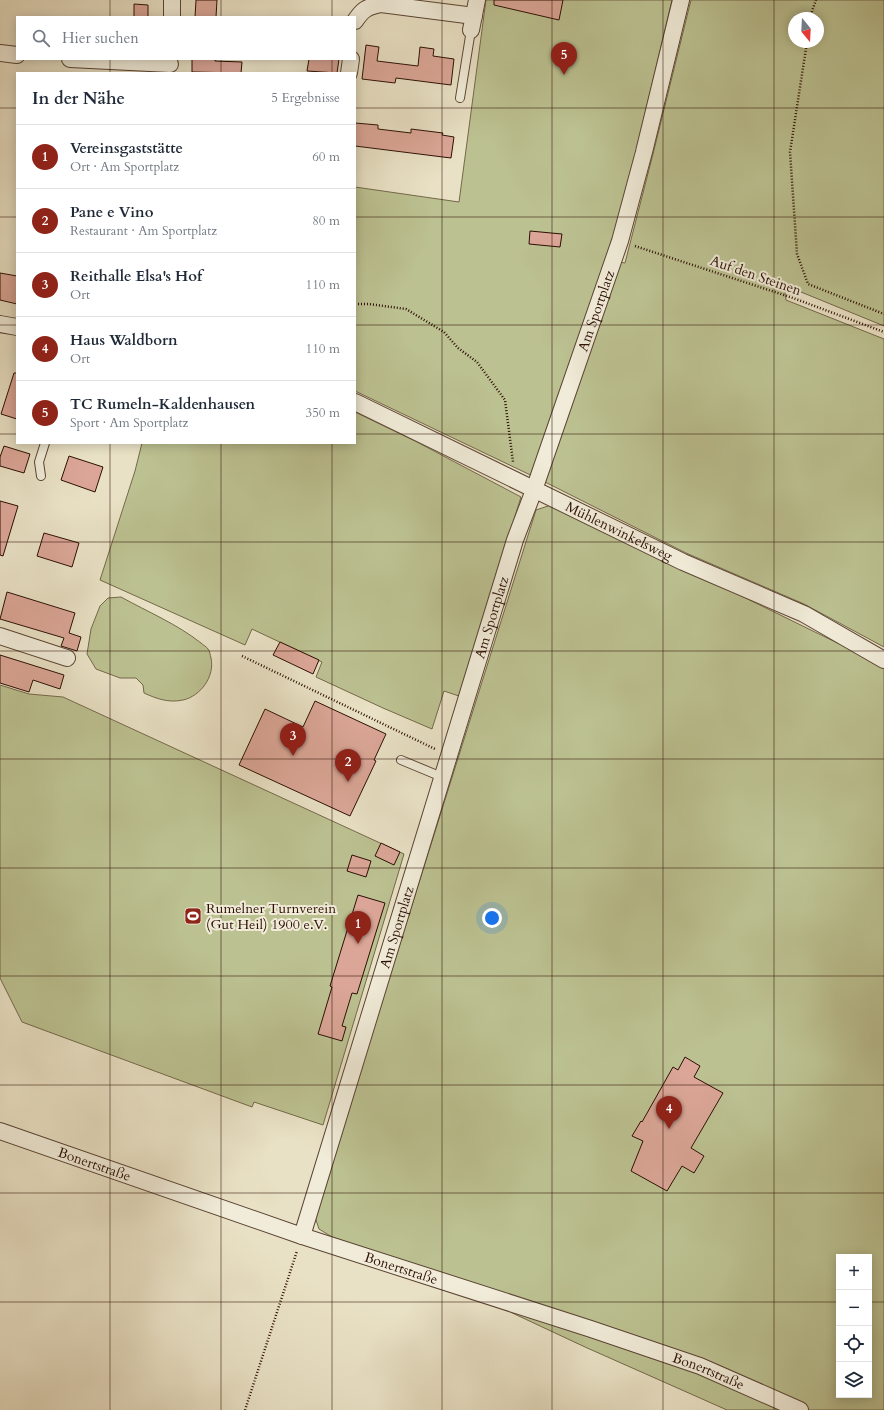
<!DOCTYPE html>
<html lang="de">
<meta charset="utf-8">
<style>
body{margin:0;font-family:Cardo,serif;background:#f6f6f7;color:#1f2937}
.controls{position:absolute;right:12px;bottom:12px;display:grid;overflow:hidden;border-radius:0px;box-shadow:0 2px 10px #0003}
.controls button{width:36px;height:36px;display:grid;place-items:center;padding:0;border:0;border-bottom:1px solid #e0e1e3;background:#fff;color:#1f2937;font:20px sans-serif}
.compass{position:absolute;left:788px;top:12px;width:36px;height:36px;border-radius:50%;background:#fff;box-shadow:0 2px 10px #0003;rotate:162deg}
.you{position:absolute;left:492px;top:918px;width:14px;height:14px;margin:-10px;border:3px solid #fff;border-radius:50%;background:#1a73e8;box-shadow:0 0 0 6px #1a73e833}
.badge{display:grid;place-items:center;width:26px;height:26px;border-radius:50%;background:#8f2418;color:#fff;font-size:13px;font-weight:700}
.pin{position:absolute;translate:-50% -33px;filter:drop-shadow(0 1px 2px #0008)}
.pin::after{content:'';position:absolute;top:21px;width:14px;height:12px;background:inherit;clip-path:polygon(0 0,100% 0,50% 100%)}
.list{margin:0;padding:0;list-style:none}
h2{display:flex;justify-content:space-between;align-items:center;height:52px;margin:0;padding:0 16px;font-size:17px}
h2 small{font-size:13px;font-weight:400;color:#747a83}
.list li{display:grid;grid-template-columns:26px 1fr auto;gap:12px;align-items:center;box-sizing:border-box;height:64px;padding:0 16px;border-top:1px solid #e0e1e3}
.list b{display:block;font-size:15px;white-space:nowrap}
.list p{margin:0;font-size:13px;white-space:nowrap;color:#747a83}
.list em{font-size:13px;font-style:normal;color:#747a83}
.icon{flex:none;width:22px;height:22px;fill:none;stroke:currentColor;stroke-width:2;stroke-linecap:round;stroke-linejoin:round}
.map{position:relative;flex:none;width:884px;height:1410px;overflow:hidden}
.search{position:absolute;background:#fff;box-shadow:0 2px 10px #0003;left:16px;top:16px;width:340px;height:44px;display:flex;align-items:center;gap:10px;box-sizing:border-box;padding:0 14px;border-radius:0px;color:#747a83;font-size:15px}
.panel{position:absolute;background:#fff;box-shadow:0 2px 10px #0003;left:16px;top:72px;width:340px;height:372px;border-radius:0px}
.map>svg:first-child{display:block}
</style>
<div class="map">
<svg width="884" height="1410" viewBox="0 0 884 1410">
<rect width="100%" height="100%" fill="#e9e1c5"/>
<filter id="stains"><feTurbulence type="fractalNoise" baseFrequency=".005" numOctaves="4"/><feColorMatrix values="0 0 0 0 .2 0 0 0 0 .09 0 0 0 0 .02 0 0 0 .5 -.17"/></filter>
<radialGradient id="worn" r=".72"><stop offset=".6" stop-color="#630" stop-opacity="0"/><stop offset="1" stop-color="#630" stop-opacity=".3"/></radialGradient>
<path fill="#bcc191" stroke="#74684a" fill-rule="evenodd" d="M 486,0 L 672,0 L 617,232 L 608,260 L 625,263 L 653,154 L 691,0 L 884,0 L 884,326 L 784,285 L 786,300 L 884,339 L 884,647 L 804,604 L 686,553 L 545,482 L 355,391 L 355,187 L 459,202 ZM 794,18 L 818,18 L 818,42 L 794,42 Z
M 355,412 L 417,442 L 521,497 L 459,696 L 444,691 L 432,729 L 383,708 L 316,677 L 322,662 L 252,629 L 245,645 L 100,580 L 135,471 L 142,443 L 355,443 Z
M 551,505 L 721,586 L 864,656 L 884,668 L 884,1410 L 727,1410 L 585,1347 L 399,1260 L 332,1237 L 319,1229 L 314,1214 L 330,1166 L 536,510 ZM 839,1257 L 869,1257 L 869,1395 L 839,1395 Z
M 121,597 C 148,612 177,624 201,643 C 203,645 207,647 208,649 C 210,651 210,655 211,658 C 215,676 201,696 183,700 C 169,703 157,699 144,693 L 143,685 L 136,678 L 120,678 L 96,669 L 87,654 L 91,629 L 100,606 L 108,598 Z
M 0,685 L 29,694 L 63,697 L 404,854 L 323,1125 L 254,1102 L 252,1107 L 22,1022 L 0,978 Z"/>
<path fill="#dba697" stroke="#2c0f04" d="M 196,0 L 217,0 L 216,17 L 195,17 Z
M 494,0 L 563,0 L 559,20 L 494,5 Z
M 134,4 L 148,5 L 148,17 L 134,17 Z
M 366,45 L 379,47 L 377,61 L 418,66 L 420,47 L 434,49 L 433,56 L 454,59 L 451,85 L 396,78 L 395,83 L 362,79 Z
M 192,59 L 215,59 L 215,61 L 242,62 L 241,73 L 192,72 Z
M 309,59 L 339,59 L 337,73 L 307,71 Z
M 355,123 L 378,125 L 378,129 L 411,133 L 411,129 L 443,133 L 442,135 L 454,137 L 451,158 L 355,146 Z
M 530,231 L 562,234 L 560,247 L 529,244 Z
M 0,273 L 17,276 L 17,304 L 0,300 Z
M 14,373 L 17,373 L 17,419 L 1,414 Z
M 4,446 L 30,454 L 24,473 L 0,466 L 0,457 Z
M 69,456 L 103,467 L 95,492 L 61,480 Z
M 0,501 L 18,506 L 3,556 L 0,555 Z
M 44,533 L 79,543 L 72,567 L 37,556 Z
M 7,592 L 75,613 L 69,633 L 81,637 L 77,651 L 61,646 L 64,638 L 0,619 Z
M 280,642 L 319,660 L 313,674 L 273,655 Z
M 0,655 L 64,675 L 60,689 L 33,680 L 29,692 L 0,683 Z
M 315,701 L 386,734 L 374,760 L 376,761 L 350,816 L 239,765 L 265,709 L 303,727 Z
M 381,843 L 400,852 L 394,865 L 375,856 Z
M 352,855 L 371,861 L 366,877 L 347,871 Z
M 358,895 L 385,903 L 357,994 L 352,993 L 342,1026 L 346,1027 L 342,1041 L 318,1034 L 332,987 L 330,986 Z
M 685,1057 L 700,1066 L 694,1077 L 723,1093 L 691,1148 L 704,1156 L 694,1173 L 682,1166 L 667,1191 L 631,1171 L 643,1141 L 632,1136 L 641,1121 L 642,1122 L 673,1067 L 678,1070 Z"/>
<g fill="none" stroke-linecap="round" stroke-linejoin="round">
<g stroke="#5b4434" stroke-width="10">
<path id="service" d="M 460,98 L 471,30
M 41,476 L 39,462 L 45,443
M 401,760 L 442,777"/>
</g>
<g stroke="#5b4434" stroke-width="18">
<g id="minor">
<path d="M 172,17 L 172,0"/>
<path d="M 355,21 C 363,9 367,7 381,4 L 474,16"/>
<path d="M 471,30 L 477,0"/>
<path d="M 0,53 L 17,55"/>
<path d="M 70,59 L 170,64"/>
<path d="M 349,73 L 351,59"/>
<path d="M 0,324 L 17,327"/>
<path id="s1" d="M 355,402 L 683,562 L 804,614 L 884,660"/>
<path d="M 0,636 L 67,658"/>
<path id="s2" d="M 0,1131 L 302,1236 L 591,1329 L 700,1366 L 800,1410"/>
<path id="s3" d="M 302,1236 L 515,540 L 534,490 L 620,241 L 644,152 L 681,0"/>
</g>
</g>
<path stroke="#2c0f04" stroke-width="2.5" stroke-dasharray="1 2" stroke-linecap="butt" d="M 811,18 L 812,11 L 816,0
M 807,42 L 790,152 L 797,254 L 808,284 L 884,314
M 635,246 L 793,298 L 884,332
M 355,304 L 369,304 L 406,309 L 444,332 L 458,348 L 477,362 L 505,400 L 513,462
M 242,656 L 435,749
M 245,1410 L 297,1251"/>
<use href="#service" stroke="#f1ecd9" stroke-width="8"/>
<use href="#minor" stroke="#f1ecd9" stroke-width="16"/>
</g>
<path fill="none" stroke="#2c0f04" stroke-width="1" stroke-opacity="0.55" d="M 110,0 L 110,17M 221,0 L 221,17M 332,0 L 332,17M 442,0 L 442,1410M 552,0 L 552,1410M 663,0 L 663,1410M 774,0 L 774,1410M 110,59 L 110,73M 221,59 L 221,73M 332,59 L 332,73M 0,108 L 17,108M 355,108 L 884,108M 0,217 L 17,217M 355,217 L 884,217M 0,325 L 17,325M 355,325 L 884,325M 0,434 L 17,434M 355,434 L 884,434M 110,443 L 110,1410M 221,443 L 221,1410M 332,443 L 332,1410M 0,542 L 884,542M 0,651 L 884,651M 0,759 L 884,759M 0,868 L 884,868M 0,976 L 884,976M 0,1085 L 884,1085M 0,1193 L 884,1193M 0,1302 L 839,1302M 869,1302 L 884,1302"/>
<defs>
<g id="stadium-square" transform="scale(0.9)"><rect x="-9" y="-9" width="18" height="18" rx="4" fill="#8f2418" stroke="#f1ecd9"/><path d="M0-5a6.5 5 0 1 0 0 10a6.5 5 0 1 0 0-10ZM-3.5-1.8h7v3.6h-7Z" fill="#fff"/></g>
</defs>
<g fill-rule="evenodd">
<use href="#stadium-square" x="193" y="916"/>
</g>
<g text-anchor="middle" stroke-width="4" stroke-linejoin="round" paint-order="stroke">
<g font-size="14" fill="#2c0f04" stroke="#f1ecd9">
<text transform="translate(756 275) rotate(19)" y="5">Auf den Steinen</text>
<text dy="5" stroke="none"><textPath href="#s3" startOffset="971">Am Sportplatz</textPath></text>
<text dy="5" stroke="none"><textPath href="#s1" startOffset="294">Mühlenwinkelsweg</textPath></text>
<text dy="5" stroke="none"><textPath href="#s3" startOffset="647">Am Sportplatz</textPath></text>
<text dy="5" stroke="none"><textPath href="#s3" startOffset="323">Am Sportplatz</textPath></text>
<text dy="5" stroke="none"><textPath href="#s2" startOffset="100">Bonertstraße</textPath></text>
<text dy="5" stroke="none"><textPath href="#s2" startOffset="424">Bonertstraße</textPath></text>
<text dy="5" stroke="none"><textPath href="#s2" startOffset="748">Bonertstraße</textPath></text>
</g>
<g font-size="14" fill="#2c0f04" stroke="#f1ecd9" text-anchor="start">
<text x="206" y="913">Rumelner Turnverein<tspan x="206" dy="16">(Gut Heil) 1900 e.V.</tspan></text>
</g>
</g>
<rect width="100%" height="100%" filter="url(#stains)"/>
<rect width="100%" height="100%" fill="url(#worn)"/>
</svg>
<div class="controls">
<button>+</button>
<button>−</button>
<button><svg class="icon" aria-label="locate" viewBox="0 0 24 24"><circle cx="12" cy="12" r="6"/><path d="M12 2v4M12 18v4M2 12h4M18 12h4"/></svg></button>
<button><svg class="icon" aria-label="layers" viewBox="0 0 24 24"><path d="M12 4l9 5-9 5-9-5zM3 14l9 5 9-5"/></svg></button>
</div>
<svg class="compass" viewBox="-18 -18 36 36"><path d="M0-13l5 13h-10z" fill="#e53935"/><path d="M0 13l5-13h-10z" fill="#747a83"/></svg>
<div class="you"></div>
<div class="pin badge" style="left:358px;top:944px">1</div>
<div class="pin badge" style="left:348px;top:782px">2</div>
<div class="pin badge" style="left:293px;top:756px">3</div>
<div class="pin badge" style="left:669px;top:1129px">4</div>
<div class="pin badge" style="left:564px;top:75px">5</div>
<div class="search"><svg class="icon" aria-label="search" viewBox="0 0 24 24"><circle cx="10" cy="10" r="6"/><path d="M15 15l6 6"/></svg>Hier suchen</div>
<section class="panel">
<h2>In der Nähe<small>5 Ergebnisse</small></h2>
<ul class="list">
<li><span class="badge">1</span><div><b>Vereinsgaststätte</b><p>Ort · Am Sportplatz</p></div><em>60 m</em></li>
<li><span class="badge">2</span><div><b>Pane e Vino</b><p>Restaurant · Am Sportplatz</p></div><em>80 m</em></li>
<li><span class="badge">3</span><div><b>Reithalle Elsa's Hof</b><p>Ort</p></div><em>110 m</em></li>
<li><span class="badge">4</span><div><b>Haus Waldborn</b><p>Ort</p></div><em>110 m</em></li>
<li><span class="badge">5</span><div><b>TC Rumeln-Kaldenhausen</b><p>Sport · Am Sportplatz</p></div><em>350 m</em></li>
</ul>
</section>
</div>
